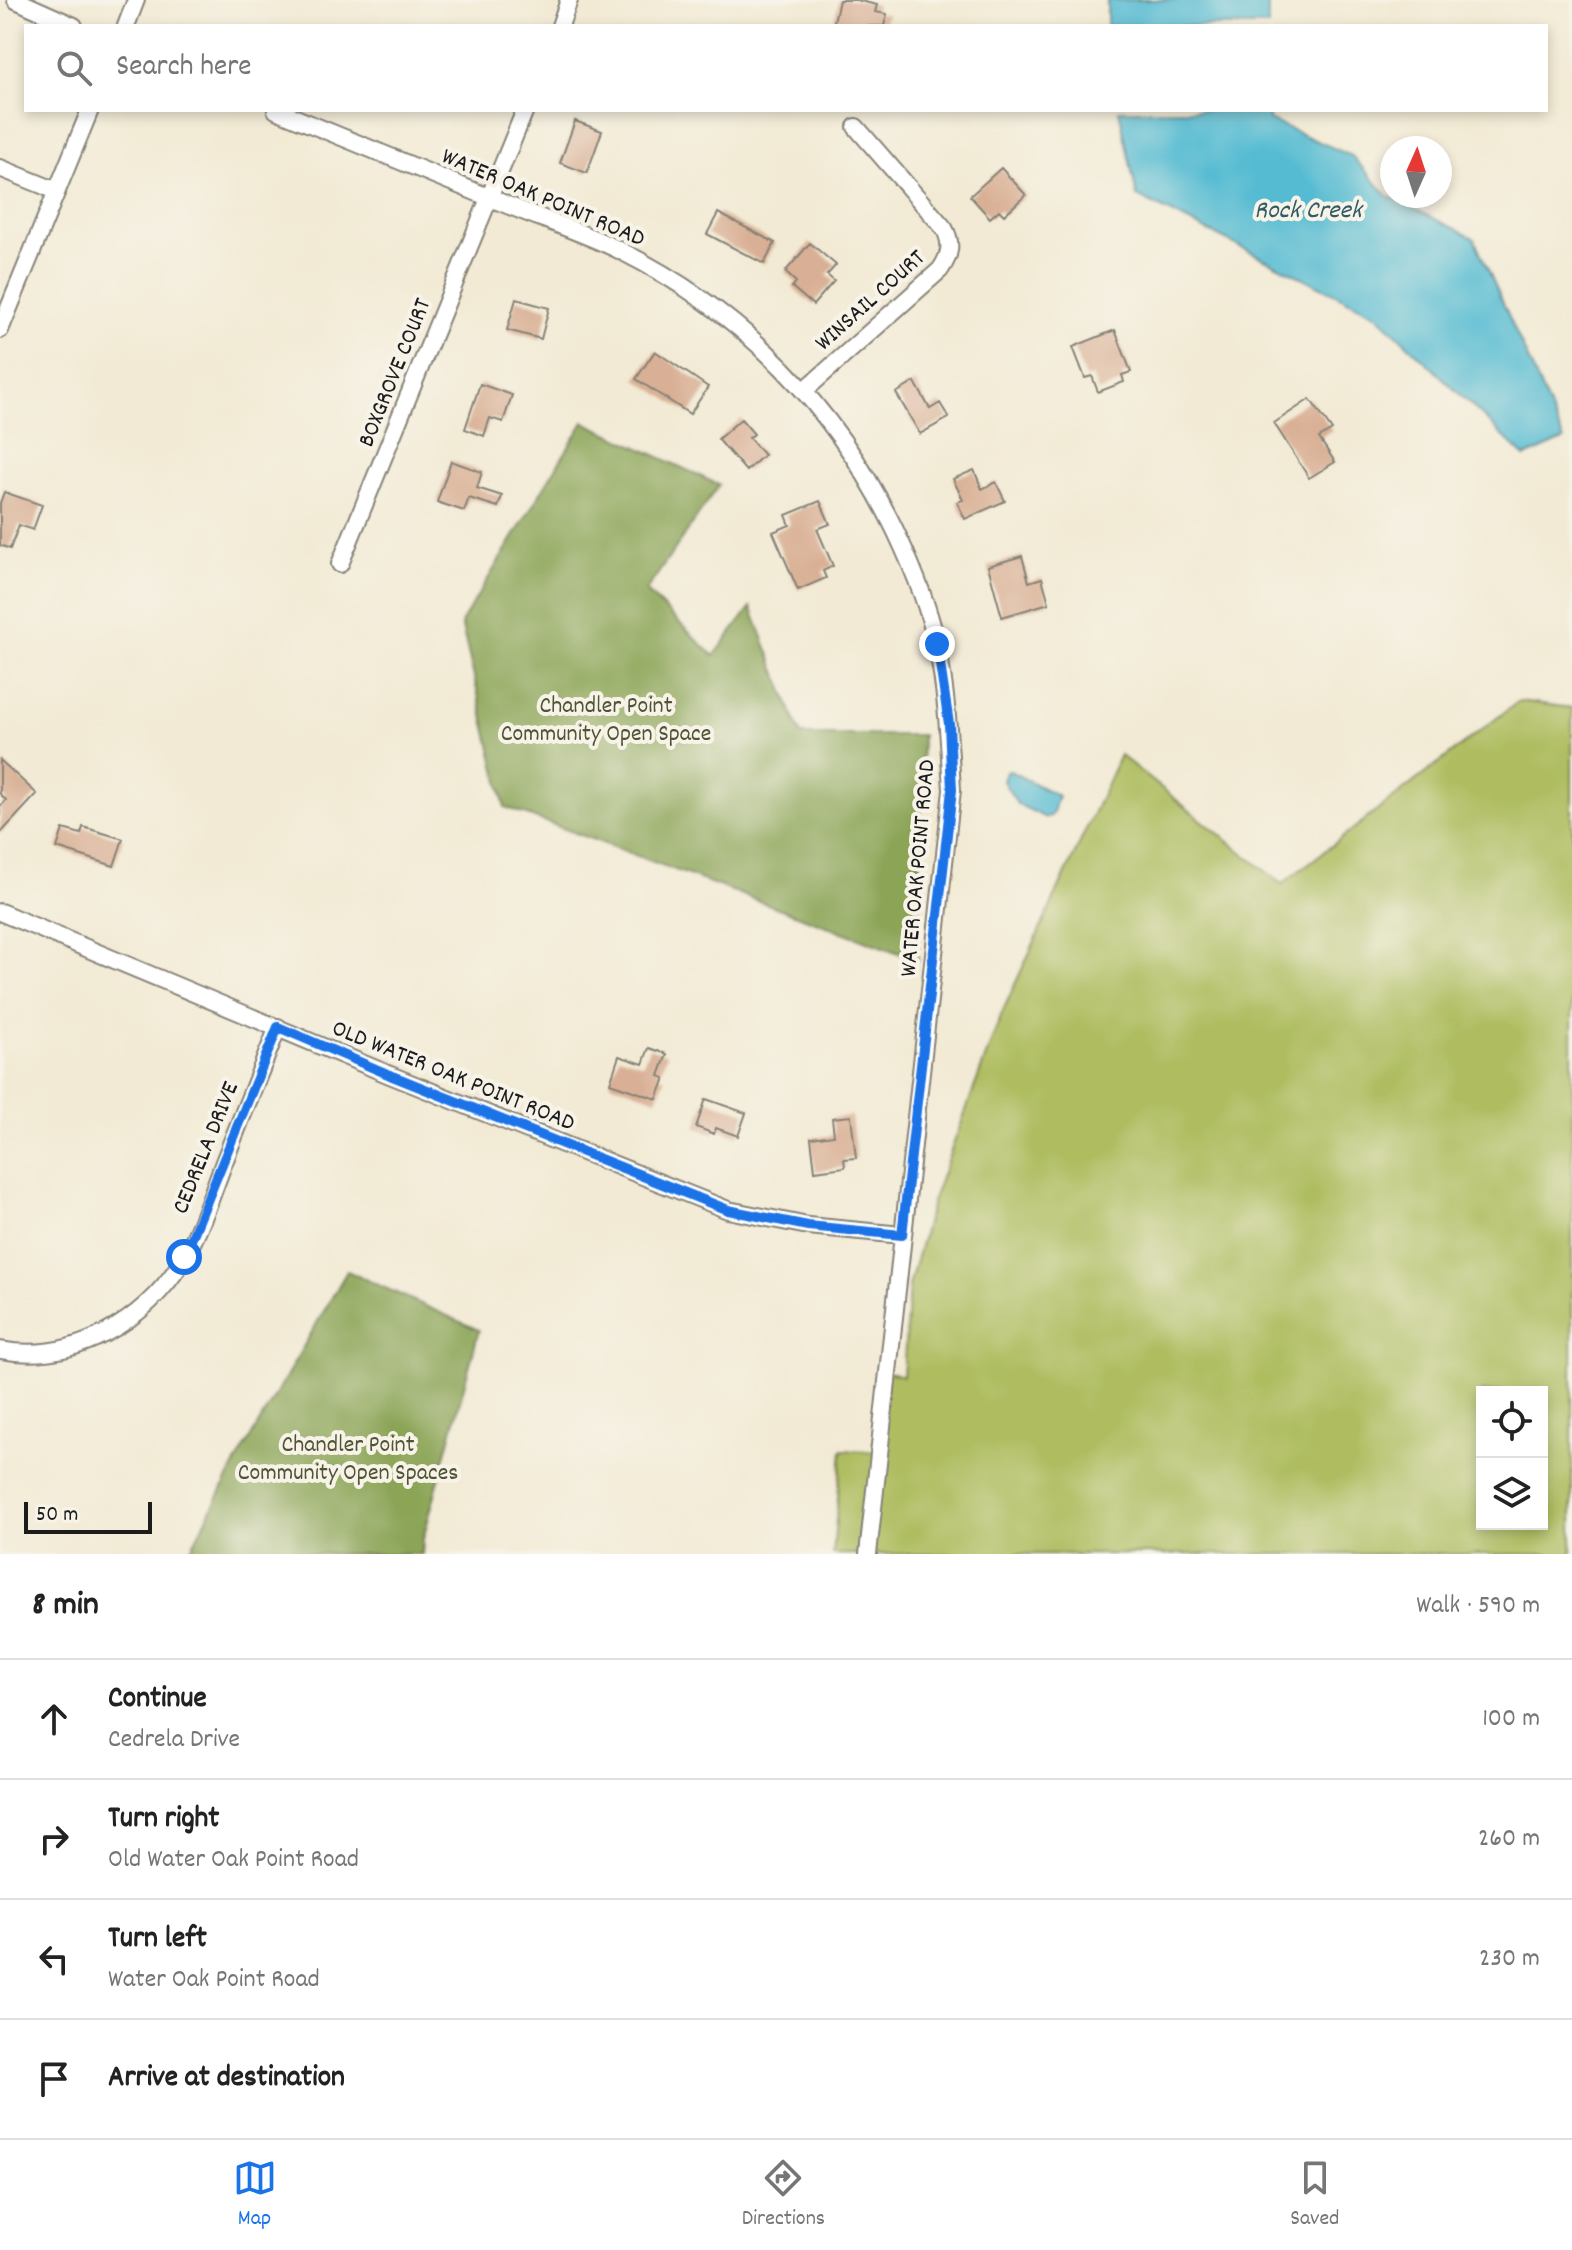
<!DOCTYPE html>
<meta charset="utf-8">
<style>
body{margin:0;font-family:Dekko,sans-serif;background:#f6f6f6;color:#222}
.controls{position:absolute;right:24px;bottom:24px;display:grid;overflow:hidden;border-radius:0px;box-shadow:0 4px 12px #0003}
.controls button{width:72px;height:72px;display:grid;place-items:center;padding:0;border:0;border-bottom:2px solid #e0e0e0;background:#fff;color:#222;font:40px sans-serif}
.compass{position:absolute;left:1380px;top:136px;width:72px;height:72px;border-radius:50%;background:#fff;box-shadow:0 4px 12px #0003;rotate:3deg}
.scale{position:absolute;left:24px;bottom:20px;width:128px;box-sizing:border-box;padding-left:8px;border:4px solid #1c1c1c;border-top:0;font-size:22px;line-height:28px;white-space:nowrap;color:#1c1c1c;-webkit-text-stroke:6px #f7f3e8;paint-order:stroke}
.stop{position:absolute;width:24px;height:24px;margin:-18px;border:6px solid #1a73e8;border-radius:50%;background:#fff}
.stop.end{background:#1a73e8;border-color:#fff;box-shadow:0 2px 8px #0008}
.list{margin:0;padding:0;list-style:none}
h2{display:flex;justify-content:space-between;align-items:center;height:104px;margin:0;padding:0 32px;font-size:34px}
h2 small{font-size:26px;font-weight:400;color:#767676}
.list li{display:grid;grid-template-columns:52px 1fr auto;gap:24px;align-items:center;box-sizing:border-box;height:120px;padding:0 32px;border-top:2px solid #e0e0e0}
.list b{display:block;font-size:30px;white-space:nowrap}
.list p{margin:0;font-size:26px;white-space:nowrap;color:#767676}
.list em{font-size:26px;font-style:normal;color:#767676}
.icon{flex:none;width:44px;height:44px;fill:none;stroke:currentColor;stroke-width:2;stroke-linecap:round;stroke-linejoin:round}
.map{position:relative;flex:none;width:1572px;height:1554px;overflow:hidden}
.search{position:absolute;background:#fff;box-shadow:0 4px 12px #0003;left:24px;right:24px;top:24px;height:88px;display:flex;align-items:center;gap:20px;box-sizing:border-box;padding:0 28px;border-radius:0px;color:#767676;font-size:30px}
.sheet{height:584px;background:#fff}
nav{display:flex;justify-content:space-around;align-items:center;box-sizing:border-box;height:112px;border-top:2px solid #e0e0e0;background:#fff;font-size:22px;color:#767676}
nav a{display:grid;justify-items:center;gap:4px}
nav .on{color:#1a73e8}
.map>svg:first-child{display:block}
</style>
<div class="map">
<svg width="1572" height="1554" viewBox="0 0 1572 1554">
<rect width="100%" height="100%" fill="#f7f3e8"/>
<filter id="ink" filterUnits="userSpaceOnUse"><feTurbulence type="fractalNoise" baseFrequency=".0125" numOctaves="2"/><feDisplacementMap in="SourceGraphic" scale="16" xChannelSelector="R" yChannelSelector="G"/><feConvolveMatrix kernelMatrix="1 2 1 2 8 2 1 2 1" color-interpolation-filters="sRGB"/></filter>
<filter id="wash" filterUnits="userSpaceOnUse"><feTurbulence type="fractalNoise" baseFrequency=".006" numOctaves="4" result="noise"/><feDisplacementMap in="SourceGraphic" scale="32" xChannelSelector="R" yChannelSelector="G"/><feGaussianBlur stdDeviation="1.8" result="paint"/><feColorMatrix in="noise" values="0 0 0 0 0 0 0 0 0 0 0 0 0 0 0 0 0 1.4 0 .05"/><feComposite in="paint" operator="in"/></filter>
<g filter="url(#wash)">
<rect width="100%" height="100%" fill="#f2ead4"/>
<path fill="#afbd60" stroke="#666c3e" stroke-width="2" fill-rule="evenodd" d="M 1519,701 L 1572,708 L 1572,1554 L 833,1554 L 842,1450 L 877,1452 L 888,1372 L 903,1376 L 909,1286 L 932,1202 L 1002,1013 L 1120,755 L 1282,884 ZM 1482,1392 L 1542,1392 L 1542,1524 L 1482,1524 Z"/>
<path fill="#8ba456" stroke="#546039" stroke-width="2" d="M 584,422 L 719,485 L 646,591 L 714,656 L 751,607 L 801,735 L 922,735 L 918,960 L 505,807 L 461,623 Z
M 347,1271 L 479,1330 L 423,1539 L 422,1554 L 188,1554 L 235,1465 Z"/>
<path fill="#54bbd2" stroke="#386c77" stroke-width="2" d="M 1107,0 L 1268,0 L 1268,26 L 1107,26 Z
M 1119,110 L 1269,110 L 1269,120 L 1352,156 L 1388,196 L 1474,238 L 1564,440 L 1525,457 L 1376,314 L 1137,196 Z
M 1010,771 L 1058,796 L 1052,815 L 1046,818 L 1017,804 L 1003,781 L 1006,772 Z"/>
<g id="blocks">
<path fill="#d9b095" d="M 839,0 L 856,0 L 877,5 L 875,12 L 887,14 L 884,26 L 833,26 Z
M 575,121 L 602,131 L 587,173 L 560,163 Z
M 1001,168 L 1026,195 L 1004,215 L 999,210 L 990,218 L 970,196 Z
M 718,213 L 775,243 L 764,264 L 707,234 Z
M 810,243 L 836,265 L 827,275 L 834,281 L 813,305 L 792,287 L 796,282 L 785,272 Z
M 516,299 L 549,308 L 541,339 L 507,330 Z
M 1115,330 L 1131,372 L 1122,375 L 1124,382 L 1098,392 L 1092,376 L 1085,378 L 1073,347 Z
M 655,351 L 708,387 L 690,414 L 636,379 Z
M 915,382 L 930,409 L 940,403 L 949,418 L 920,434 L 896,393 Z
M 480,384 L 512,395 L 503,422 L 490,418 L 484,436 L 465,429 Z
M 1310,399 L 1332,430 L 1319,438 L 1335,462 L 1309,478 L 1274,423 Z
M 741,419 L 754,434 L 749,438 L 764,455 L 746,471 L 718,439 Z
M 451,461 L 482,472 L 477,488 L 502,496 L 498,507 L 469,498 L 464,511 L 437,502 Z
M 974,470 L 982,489 L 996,482 L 1005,501 L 965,519 L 957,502 L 963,500 L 953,479 Z
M 4,492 L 42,505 L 33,530 L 19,525 L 10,549 L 0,545 L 0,503 Z
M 820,501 L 830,524 L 817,529 L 833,566 L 823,571 L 826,578 L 798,590 L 773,532 L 790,525 L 786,515 Z
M 1022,556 L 1029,582 L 1042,578 L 1049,603 L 1002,617 L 988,566 Z
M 0,760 L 37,794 L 0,834 L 0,807 L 6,800 L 0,794 Z
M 83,827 L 123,839 L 114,866 L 57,848 L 63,829 L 81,834 Z
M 649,1048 L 667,1054 L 659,1076 L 665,1078 L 657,1099 L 610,1083 L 619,1056 L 643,1064 Z
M 706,1099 L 746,1113 L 738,1136 L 716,1128 L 714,1134 L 696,1127 Z
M 851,1116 L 856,1158 L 844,1159 L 845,1167 L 815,1171 L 811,1138 L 834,1135 L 832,1118 Z"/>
</g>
</g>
<g filter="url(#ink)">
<use href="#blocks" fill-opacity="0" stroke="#878378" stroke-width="2"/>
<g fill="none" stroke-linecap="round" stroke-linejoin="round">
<g stroke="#878378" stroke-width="20">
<path id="minor" d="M 16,0 L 74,26
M 126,26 L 136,0
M 560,26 L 569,0
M 276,110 C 352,141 429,173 505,204 C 544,220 585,233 623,252 C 745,313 837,409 896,532 C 913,568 929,607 937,646 C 947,693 949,742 952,790 L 868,1554
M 0,168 L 57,191
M 0,330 L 90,110
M 805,390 L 940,270 C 950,256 953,244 944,228 L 856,127
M 340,564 L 525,110
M 0,912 L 390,1075 L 728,1210 L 808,1226 L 902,1235
M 0,1350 C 75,1364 146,1321 184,1258 C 202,1227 213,1190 226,1157 C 243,1113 261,1070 278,1027"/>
</g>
<use href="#minor" stroke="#fff" stroke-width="16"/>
</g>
</g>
<g fill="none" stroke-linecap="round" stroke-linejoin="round" filter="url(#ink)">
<path stroke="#1a73e8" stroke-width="10" d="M 184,1257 L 278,1027 L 390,1075 L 728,1210 L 808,1226 L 902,1235 L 952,790 L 949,724 L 937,644"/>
</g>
<g text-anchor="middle" stroke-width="8" stroke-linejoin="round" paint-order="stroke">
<g font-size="24" fill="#1c1c1c" stroke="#f7f3e8">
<text transform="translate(544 196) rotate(23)" y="8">WATER OAK POINT ROAD</text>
<text transform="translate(869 299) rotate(-42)" y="8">WINSAIL COURT</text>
<text transform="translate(393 372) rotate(-68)" y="8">BOXGROVE COURT</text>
<text transform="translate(916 868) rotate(-85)" y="8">WATER OAK POINT ROAD</text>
<text transform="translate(454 1074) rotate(22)" y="8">OLD WATER OAK POINT ROAD</text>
<text transform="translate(204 1147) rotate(-68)" y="8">CEDRELA DRIVE</text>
</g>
<g font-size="24" fill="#4f5434" stroke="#f7f3e8">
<text x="606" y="712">Chandler Point<tspan x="606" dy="28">Community Open Space</tspan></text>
<text x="348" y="1451">Chandler Point<tspan x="348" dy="28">Community Open Spaces</tspan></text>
</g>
<g font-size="26" font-style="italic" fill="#325c65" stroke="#f7f3e8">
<text x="1308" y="217">Rock Creek</text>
</g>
</g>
</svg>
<div class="controls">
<button><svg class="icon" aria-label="locate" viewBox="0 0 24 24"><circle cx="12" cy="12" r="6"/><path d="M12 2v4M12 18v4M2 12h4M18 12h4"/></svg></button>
<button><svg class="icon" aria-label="layers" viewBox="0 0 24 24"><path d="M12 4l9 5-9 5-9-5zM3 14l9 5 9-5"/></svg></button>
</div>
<svg class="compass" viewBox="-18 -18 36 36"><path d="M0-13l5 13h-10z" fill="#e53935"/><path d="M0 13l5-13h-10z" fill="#767676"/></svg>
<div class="scale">50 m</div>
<div class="stop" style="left:184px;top:1257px"></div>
<div class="stop end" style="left:937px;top:644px"></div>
<div class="search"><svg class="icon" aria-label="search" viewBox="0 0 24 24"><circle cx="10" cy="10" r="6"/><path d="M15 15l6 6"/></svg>Search here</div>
</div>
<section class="sheet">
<h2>8 min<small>Walk · 590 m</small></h2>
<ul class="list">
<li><svg class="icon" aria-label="ahead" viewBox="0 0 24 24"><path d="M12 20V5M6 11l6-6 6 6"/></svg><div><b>Continue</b><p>Cedrela Drive</p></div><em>100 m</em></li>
<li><svg class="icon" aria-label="right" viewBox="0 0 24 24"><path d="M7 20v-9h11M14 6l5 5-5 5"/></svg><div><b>Turn right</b><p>Old Water Oak Point Road</p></div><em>260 m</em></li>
<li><svg class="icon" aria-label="left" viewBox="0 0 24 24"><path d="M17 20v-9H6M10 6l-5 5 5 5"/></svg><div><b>Turn left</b><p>Water Oak Point Road</p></div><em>230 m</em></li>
<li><svg class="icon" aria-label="arrive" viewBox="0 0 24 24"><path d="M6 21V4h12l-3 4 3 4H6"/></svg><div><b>Arrive at destination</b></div></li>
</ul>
</section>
<nav>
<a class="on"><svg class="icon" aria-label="map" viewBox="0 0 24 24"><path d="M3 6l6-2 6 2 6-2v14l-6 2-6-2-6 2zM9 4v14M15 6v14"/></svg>Map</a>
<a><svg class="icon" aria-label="directions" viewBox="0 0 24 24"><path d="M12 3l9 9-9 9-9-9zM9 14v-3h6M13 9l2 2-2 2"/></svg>Directions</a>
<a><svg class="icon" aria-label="saved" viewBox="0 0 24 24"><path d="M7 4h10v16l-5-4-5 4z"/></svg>Saved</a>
</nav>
